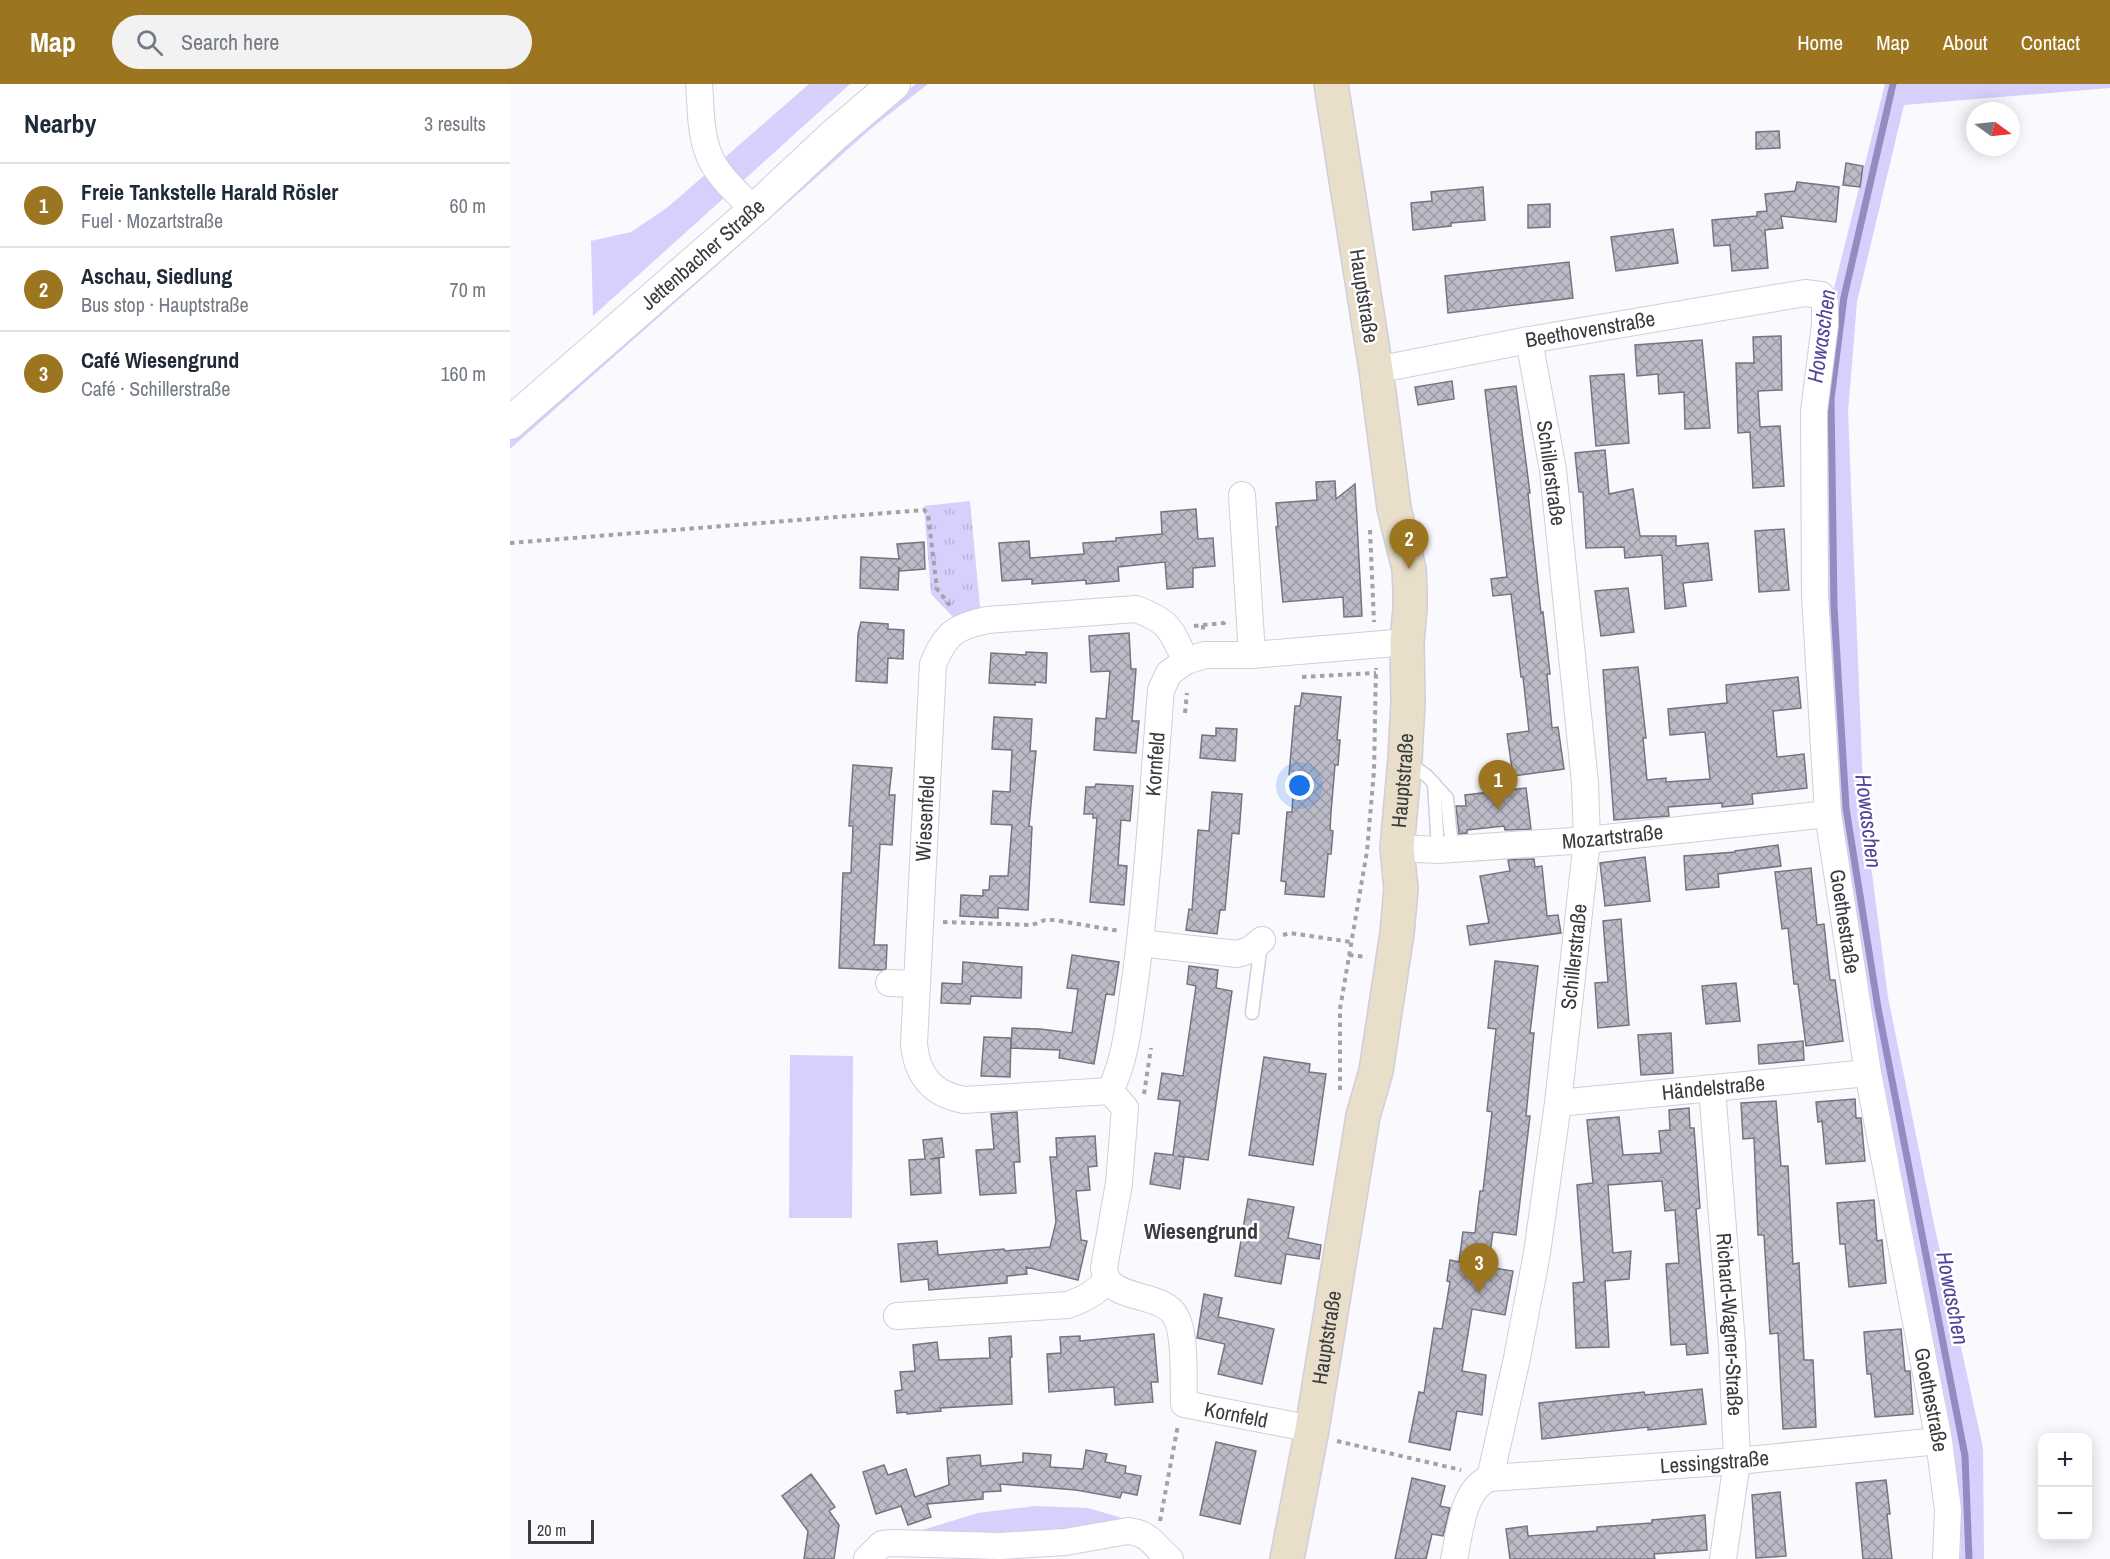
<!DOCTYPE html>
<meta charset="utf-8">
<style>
body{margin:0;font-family:"Archivo Narrow",sans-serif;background:#f2f2f3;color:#1f2937}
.controls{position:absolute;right:18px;bottom:18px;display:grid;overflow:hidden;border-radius:12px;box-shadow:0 3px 15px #0003}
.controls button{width:54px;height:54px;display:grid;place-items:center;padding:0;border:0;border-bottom:2px solid #e0e1e3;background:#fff;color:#1f2937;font:30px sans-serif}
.compass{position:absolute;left:1456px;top:18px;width:54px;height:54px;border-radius:50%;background:#fff;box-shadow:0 3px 15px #0003;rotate:105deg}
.scale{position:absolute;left:18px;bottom:15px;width:66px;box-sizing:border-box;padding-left:6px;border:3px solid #3a3a3f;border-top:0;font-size:16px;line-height:21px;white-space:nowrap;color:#3a3a3f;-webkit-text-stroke:4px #fff;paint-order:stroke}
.you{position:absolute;left:790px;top:702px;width:21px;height:21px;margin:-15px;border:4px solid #fff;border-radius:50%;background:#1a73e8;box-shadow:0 0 0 9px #1a73e833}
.badge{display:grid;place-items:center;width:39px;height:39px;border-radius:50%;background:#9c7521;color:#fff;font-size:20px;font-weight:700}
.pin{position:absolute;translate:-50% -50px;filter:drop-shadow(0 2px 3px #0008)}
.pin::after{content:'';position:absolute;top:32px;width:21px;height:18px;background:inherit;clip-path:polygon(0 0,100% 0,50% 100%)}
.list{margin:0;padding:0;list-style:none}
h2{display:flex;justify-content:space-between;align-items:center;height:78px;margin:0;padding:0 24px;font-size:26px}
h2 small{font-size:20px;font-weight:400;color:#747a83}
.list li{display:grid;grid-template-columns:39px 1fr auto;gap:18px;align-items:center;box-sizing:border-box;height:84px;padding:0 24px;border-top:2px solid #e0e1e3}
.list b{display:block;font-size:22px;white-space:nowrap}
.list p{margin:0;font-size:20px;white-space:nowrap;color:#747a83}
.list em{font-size:20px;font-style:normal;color:#747a83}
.icon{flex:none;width:33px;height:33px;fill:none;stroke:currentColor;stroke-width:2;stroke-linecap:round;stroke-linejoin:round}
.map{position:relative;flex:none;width:1600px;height:1475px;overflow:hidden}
header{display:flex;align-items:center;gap:36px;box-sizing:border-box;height:84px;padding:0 30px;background:#9c7521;color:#fff}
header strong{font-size:28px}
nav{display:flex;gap:33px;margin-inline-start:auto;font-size:21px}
.search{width:420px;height:54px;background:#f2f2f3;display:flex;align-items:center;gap:15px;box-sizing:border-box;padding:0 21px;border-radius:33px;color:#747a83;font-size:22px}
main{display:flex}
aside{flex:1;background:#fff}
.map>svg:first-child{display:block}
</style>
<header>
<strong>Map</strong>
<div class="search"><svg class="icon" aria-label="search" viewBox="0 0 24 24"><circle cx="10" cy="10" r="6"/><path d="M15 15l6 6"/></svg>Search here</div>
<nav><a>Home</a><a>Map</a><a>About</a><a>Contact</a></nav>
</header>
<main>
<aside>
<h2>Nearby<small>3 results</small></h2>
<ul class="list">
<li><span class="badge">1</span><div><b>Freie Tankstelle Harald Rösler</b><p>Fuel · Mozartstraße</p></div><em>60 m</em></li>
<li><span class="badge">2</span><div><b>Aschau, Siedlung</b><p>Bus stop · Hauptstraße</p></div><em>70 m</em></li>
<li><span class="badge">3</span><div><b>Café Wiesengrund</b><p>Café · Schillerstraße</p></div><em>160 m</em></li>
</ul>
</aside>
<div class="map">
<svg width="1600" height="1475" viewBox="0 0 1600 1475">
<defs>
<pattern id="park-tufts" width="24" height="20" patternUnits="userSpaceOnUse" patternTransform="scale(1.5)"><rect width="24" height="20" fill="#d5d0fc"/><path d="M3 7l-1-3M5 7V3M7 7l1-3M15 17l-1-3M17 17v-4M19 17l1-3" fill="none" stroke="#b8b3d9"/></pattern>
<pattern id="building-cross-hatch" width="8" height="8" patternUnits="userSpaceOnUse" patternTransform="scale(1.5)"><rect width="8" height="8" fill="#bcbbc8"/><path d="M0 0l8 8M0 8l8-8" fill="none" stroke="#9a99a4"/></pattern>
</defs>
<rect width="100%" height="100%" fill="#f9f9fe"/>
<path fill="#d5d0fc" d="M 299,0 L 340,0 L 83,232 L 81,157 L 121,148 L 158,123 Z
M 406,0 L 418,0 L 364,42 L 0,365 L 0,355 L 345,47 Z
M 1375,0 L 1600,0 L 1600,4 L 1394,21 L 1347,218 L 1338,327 L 1354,728 L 1378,913 L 1424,1140 L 1473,1364 L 1474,1475 L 1450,1475 L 1451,1445 L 1443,1356 L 1372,988 L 1327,728 L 1315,515 L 1312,318 L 1324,204 Z
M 280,971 L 343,972 L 342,1134 L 279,1134 Z
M 525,1422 L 578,1424 L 626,1438 L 520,1453 L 409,1447 L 468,1429 Z"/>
<path fill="url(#park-tufts)" d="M 460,417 L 470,523 L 443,533 L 421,510 L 414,422 Z"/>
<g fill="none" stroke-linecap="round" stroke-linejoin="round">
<path stroke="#938cc1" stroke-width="7" d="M 1383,0 L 1334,213 L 1321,315 L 1324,523 L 1336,724 L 1368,924 L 1455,1372 L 1459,1475"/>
</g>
<path fill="url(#building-cross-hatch)" stroke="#757480" stroke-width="1.5" d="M 1269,47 L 1270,64 L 1246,65 L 1246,48 Z
M 1336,79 L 1353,82 L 1350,103 L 1333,101 Z
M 1287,98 L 1329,103 L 1326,138 L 1271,132 L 1273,144 L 1255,146 L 1258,184 L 1222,187 L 1220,161 L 1204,162 L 1202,136 L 1247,132 L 1247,128 L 1257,127 L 1255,110 L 1285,107 Z
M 973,103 L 975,136 L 941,139 L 941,142 L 903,146 L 901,119 L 922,117 L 921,108 Z
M 1040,120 L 1040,143 L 1018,144 L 1018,121 Z
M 1163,145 L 1168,179 L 1106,187 L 1101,153 Z
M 1059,178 L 1063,214 L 938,229 L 935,192 Z
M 1271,252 L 1272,306 L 1248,307 L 1250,343 L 1270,342 L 1274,402 L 1243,404 L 1240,348 L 1228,349 L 1226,279 L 1244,279 L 1243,253 Z
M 1192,256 L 1200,344 L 1175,345 L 1174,308 L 1149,310 L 1148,290 L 1127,292 L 1125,261 Z
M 1114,290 L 1119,359 L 1086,362 L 1080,292 Z
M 942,297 L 944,315 L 908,321 L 905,303 Z
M 1006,302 L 1020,409 L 1018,409 L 1031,529 L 1033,528 L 1040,590 L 1037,590 L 1042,644 L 1048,643 L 1054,685 L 1003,692 L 997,650 L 1019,647 L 1013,593 L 1011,593 L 1001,510 L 983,512 L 981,495 L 997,493 L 975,306 Z
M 1095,366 L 1099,410 L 1123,405 L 1130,452 L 1166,452 L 1166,462 L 1198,459 L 1202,496 L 1173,499 L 1176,522 L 1155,525 L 1152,471 L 1115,474 L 1114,463 L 1076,464 L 1073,408 L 1069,408 L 1065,369 Z
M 825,397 L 826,415 L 845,400 L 852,532 L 834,533 L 833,513 L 773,518 L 766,443 L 768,442 L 766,419 L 807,416 L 806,398 Z
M 686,425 L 688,455 L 703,454 L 705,482 L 683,484 L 683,503 L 657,505 L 655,478 L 608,483 L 609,497 L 576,500 L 576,496 L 522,500 L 522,495 L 492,497 L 489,459 L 519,457 L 520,474 L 574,470 L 573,459 L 606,457 L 606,454 L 652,450 L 651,428 Z
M 1274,445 L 1279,506 L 1249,508 L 1245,447 Z
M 414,458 L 415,485 L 390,487 L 389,483 L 388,506 L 350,504 L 351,473 L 389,475 L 387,460 Z
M 1118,504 L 1124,548 L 1091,552 L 1085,507 Z
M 351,538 L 378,540 L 378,545 L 394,546 L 393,575 L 378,574 L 377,599 L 346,597 L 348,550 Z
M 619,549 L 621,585 L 626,585 L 622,637 L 629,637 L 626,669 L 584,666 L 586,634 L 596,635 L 600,587 L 581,588 L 579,552 Z
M 516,568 L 537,569 L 536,599 L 525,598 L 525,601 L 479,599 L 481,569 L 516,571 Z
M 1128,583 L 1136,654 L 1133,654 L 1137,696 L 1156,694 L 1156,698 L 1200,695 L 1195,648 L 1160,651 L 1158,625 L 1217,619 L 1216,601 L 1288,593 L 1291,624 L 1263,627 L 1267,673 L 1294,670 L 1297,704 L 1242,710 L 1243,720 L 1212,723 L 1212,719 L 1158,723 L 1159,732 L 1104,736 L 1093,586 Z
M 792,609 L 831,613 L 827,656 L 830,656 L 828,681 L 825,681 L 821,728 L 820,746 L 823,747 L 821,770 L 818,770 L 814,813 L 775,810 L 776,798 L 771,797 L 777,728 L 782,728 L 784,692 L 779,691 L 785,622 L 790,622 Z
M 484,633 L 522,635 L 520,667 L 526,667 L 519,742 L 522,743 L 518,826 L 488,824 L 488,834 L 450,832 L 451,811 L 473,812 L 473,806 L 479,806 L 480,792 L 498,792 L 502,741 L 481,740 L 483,707 L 500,708 L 502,666 L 482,665 Z
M 706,644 L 727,645 L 725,677 L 690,674 L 692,651 L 706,652 Z
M 343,681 L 382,684 L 379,711 L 385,711 L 382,761 L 370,760 L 364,861 L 377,861 L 376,885 L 372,886 L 329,884 L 333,789 L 341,789 L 343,742 L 339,742 Z
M 586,700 L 623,702 L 620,737 L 611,736 L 608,781 L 617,782 L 614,821 L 580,818 L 587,734 L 583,734 L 583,730 L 574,730 L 576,703 L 585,703 Z
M 1016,704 L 1021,745 L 995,746 L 994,742 L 957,746 L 957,749 L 949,750 L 946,722 L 956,722 L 955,711 Z
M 702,708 L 732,710 L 729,750 L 722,749 L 715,826 L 710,826 L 707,850 L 676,846 L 679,825 L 682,826 L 688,746 L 699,747 Z
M 1268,761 L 1271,782 L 1208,790 L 1209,803 L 1176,806 L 1174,772 L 1225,768 L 1225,767 Z
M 1135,773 L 1140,817 L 1095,822 L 1090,779 Z
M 1024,775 L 1025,783 L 1032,782 L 1037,832 L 1048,831 L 1051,849 L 960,861 L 957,842 L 979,839 L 970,792 L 1000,787 L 998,776 Z
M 1301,784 L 1307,841 L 1314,840 L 1320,896 L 1325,896 L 1333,957 L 1296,962 L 1288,900 L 1284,900 L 1278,844 L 1272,845 L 1265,788 Z
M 1111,835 L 1119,941 L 1088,944 L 1085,899 L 1098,898 L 1093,837 Z
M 562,871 L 609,878 L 604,911 L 596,910 L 584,980 L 549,974 L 550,966 L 501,964 L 502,944 L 530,945 L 562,949 L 568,905 L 557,904 Z
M 985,877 L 1028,882 L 1020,949 L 1024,949 L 1016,1032 L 1020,1032 L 1006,1151 L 983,1148 L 978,1183 L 1003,1187 L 995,1231 L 962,1225 L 952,1287 L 976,1291 L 972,1331 L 947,1327 L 940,1366 L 899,1358 L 909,1308 L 914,1309 L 924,1244 L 932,1245 L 940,1198 L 937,1197 L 940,1176 L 949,1178 L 953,1148 L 965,1149 L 970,1107 L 973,1107 L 982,1028 L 977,1027 L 986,945 L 978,944 Z
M 453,878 L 512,883 L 511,914 L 461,912 L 460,920 L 431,919 L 432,899 L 452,900 Z
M 679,882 L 708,886 L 706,904 L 722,907 L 698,1076 L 668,1072 L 674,1073 L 670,1105 L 640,1100 L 645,1069 L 663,1071 L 670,1017 L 648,1015 L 652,989 L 673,992 L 686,902 L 677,900 Z
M 1226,899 L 1230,937 L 1196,940 L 1192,902 Z
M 1161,949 L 1163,989 L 1131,991 L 1128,951 Z
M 474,953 L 501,954 L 500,993 L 471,992 Z
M 1293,957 L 1294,976 L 1249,980 L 1248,961 Z
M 754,973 L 800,980 L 799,988 L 816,990 L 803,1081 L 739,1071 Z
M 1345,1015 L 1346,1034 L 1351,1034 L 1355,1077 L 1316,1080 L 1312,1037 L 1308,1038 L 1306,1018 Z
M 1266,1017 L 1271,1082 L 1278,1082 L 1283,1180 L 1289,1179 L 1294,1276 L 1303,1276 L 1306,1343 L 1273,1345 L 1268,1249 L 1260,1250 L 1254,1151 L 1248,1151 L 1244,1054 L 1233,1055 L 1231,1019 Z
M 1179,1024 L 1180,1044 L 1184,1044 L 1190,1124 L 1186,1125 L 1198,1269 L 1177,1271 L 1176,1260 L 1161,1261 L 1156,1180 L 1169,1179 L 1165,1126 L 1155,1127 L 1152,1097 L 1098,1101 L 1103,1169 L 1121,1167 L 1119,1195 L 1095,1197 L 1099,1263 L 1066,1264 L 1063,1199 L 1074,1198 L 1067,1101 L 1083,1099 L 1077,1036 L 1109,1033 L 1113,1071 L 1151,1069 L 1149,1047 L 1160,1046 L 1159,1026 Z
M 507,1028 L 510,1078 L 504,1078 L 506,1109 L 470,1111 L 466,1066 L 484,1065 L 481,1030 Z
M 585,1052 L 587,1082 L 578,1083 L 580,1106 L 566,1107 L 571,1156 L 577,1157 L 568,1196 L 516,1183 L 517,1190 L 497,1192 L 497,1199 L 419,1206 L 418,1195 L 391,1198 L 388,1160 L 427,1157 L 428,1171 L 494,1165 L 495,1167 L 540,1163 L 546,1138 L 540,1073 L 547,1073 L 546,1054 Z
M 432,1054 L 434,1073 L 420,1075 L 429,1074 L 431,1109 L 401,1111 L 399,1076 L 415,1075 L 413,1056 Z
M 738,1115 L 784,1123 L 778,1154 L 811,1161 L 809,1175 L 776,1170 L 771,1200 L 725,1192 Z
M 1364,1116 L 1367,1157 L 1372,1156 L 1376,1199 L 1339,1203 L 1335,1160 L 1330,1160 L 1327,1119 Z
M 694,1210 L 712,1214 L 708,1233 L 764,1245 L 752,1300 L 708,1290 L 715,1260 L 687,1254 Z
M 1391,1245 L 1395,1287 L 1400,1287 L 1403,1330 L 1365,1333 L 1361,1290 L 1357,1290 L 1354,1248 Z
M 644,1250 L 648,1298 L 641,1298 L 643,1318 L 605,1321 L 604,1303 L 539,1308 L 537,1270 L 551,1269 L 550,1253 L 570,1252 L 570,1257 Z
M 501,1252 L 502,1273 L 500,1273 L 502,1320 L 430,1324 L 431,1327 L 397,1330 L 397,1328 L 387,1329 L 385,1307 L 392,1306 L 390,1288 L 405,1287 L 403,1261 L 427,1258 L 429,1276 L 480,1274 L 479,1254 Z
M 1192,1305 L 1196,1340 L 1138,1346 L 1138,1343 L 1032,1355 L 1029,1319 L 1134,1308 L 1135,1311 Z
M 706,1358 L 746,1367 L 730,1440 L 690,1431 Z
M 576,1366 L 597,1370 L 595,1378 L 616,1382 L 615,1389 L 631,1392 L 627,1411 L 612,1408 L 610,1414 L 566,1406 L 490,1400 L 491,1407 L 473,1408 L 473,1415 L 417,1420 L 421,1433 L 398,1441 L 391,1422 L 366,1430 L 353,1388 L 374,1381 L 378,1391 L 396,1385 L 405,1413 L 439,1401 L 437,1374 L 470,1371 L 471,1382 L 513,1378 L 513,1369 L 541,1371 L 540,1383 L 573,1385 Z
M 301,1390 L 325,1423 L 319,1427 L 329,1441 L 324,1475 L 294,1475 L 298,1447 L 272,1412 Z
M 902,1394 L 935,1402 L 930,1422 L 940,1424 L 933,1452 L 922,1450 L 916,1475 L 885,1475 Z
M 1376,1396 L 1380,1430 L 1377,1430 L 1382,1475 L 1353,1475 L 1346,1399 Z
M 1270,1408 L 1276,1472 L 1246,1474 L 1242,1411 Z
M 1195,1431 L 1197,1466 L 1144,1470 L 1145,1475 L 1000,1475 L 996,1445 L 1017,1442 L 1018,1452 L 1087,1447 L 1087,1443 L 1142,1439 L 1142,1436 Z"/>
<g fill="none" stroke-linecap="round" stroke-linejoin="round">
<g stroke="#d0cedc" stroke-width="15">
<path id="service" d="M 898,678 L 917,692 L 937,714 L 941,755 L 933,762
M 924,699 L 928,766
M 742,929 L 751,860"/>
</g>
<g stroke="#d0cedc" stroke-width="28">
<g id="minor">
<path d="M 189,0 C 191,23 190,49 199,71 C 207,92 229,110 244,126"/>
<path id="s1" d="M 866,286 L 1019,256 L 1295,209 L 1311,211 L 1315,218 L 1315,241 L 1304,327 L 1305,512 L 1318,730 L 1358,989 L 1429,1357 L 1438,1426 L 1436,1475"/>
<path d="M 732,411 L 742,571"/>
<path id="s2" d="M 887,764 L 928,766 L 1077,756 L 1318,730"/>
<path d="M 630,859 L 727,870 L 740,866 L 752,856"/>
<path d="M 379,899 L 407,900"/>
<path id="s3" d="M 1202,1004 L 1222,1260 L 1227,1377 L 1213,1475"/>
<path id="s4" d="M 600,1007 L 454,1016 C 422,1010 407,992 404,960 L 423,580 C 436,549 445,543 477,536 L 626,525 C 661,538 660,545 676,577"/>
<path id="s5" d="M 1048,1019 L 1358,989"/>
<path d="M 387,1232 L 558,1221 C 574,1215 586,1209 597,1196"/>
<path id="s6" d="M 802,1345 L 674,1320 C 673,1297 676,1252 666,1233 C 654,1210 613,1216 598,1197 C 596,1194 595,1188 594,1184 L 609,1099 L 615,1024 L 600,1007 C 617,973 619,935 625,897 C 638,801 643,703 651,606 L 659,589 L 676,577 L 695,571 L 742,571 L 897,558"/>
<path id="s7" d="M 980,1394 L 1227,1377 L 1429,1357"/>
<path d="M 357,1475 L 372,1460 L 383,1459 L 490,1462 L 555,1458 L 618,1447 C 642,1450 643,1462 660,1475"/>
<path id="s8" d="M 944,1475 C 950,1449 952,1405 980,1394 L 1007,1274 L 1027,1169 L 1048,1019 L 1077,756 L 1075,699 L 1043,386 L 1019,256"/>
</g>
</g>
<g stroke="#d0cedc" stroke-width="34">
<g id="tertiary">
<path id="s9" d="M 0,339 L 244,126 L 323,52 L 384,0"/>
</g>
</g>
<g stroke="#d0cedc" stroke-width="36">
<g id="secondary">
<path id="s10" d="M 777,1475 L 801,1351 L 853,1032 L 866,987 L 887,849 L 891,805 L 887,764 L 895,675 L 898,618 L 897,558 L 900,524 L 900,506 L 899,485 L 884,424 L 866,286 L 821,0"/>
</g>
</g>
<path stroke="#a2a2a7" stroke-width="4" stroke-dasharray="4.5 4.5" stroke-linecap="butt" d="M 860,446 L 864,538
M 0,459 L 414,426 L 418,430 L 427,505 L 442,524
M 693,541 L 714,539 L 718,535
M 684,542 L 693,541 L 693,548
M 792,593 L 866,589
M 675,629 L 677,609
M 433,838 L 522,841 L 535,836 L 545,836 L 609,847
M 773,851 L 780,849 L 841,858
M 839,871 L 857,873
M 830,1006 L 830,925 L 857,767 L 864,687 L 866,584
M 634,1010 L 641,964
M 827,1357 L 951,1386
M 650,1437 L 668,1341"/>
<use href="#service" stroke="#fff" stroke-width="12"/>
<use href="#minor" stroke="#fff" stroke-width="26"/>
<use href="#tertiary" stroke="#fff" stroke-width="32"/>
<use href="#secondary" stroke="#e8dec9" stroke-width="33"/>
</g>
<g text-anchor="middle" stroke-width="5" stroke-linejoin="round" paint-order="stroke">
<g font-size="21" fill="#3a3a3f" stroke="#fff">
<text dy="7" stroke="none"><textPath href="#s9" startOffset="256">Jettenbacher Straße</textPath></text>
<text transform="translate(854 212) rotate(81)" y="7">Hauptstraße</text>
<text dy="7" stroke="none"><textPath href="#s1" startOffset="218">Beethovenstraße</textPath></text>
<text transform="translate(1041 389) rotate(82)" y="7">Schillerstraße</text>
<text dy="7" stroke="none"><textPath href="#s6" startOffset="826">Kornfeld</textPath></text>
<text dy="7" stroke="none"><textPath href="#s10" startOffset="789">Hauptstraße</textPath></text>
<text dy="7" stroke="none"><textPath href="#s4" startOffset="454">Wiesenfeld</textPath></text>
<text dy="7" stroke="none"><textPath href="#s2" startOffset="216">Mozartstraße</textPath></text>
<text dy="7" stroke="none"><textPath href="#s1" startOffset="1082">Goethestraße</textPath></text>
<text dy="7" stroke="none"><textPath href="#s8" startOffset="621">Schillerstraße</textPath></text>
<text dy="7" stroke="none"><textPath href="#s5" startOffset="156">Händelstraße</textPath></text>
<text dy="7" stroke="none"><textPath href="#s3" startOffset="237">Richard-Wagner-Straße</textPath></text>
<text dy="7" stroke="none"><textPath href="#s10" startOffset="225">Hauptstraße</textPath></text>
<text dy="7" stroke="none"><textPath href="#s1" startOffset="1568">Goethestraße</textPath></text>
<text transform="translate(726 1331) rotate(11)" y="7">Kornfeld</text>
<text dy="7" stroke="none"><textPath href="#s7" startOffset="225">Lessingstraße</textPath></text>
</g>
<g font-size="22" font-style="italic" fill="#564399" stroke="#fff">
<text transform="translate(1311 252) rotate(-82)" y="8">Howaschen</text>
<text transform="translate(1359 737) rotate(83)" y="8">Howaschen</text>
<text transform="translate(1443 1214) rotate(79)" y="8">Howaschen</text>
</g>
<g font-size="22" font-weight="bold" fill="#3a3a3f" stroke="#fff">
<text x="691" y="1155">Wiesengrund</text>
</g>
</g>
</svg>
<div class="controls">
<button>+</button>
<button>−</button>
</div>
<svg class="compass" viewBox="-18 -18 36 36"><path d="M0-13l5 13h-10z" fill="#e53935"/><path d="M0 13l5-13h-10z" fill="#747a83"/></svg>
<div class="scale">20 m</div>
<div class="you"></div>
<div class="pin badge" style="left:988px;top:726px">1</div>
<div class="pin badge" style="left:899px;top:485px">2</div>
<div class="pin badge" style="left:969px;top:1209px">3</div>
</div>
</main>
